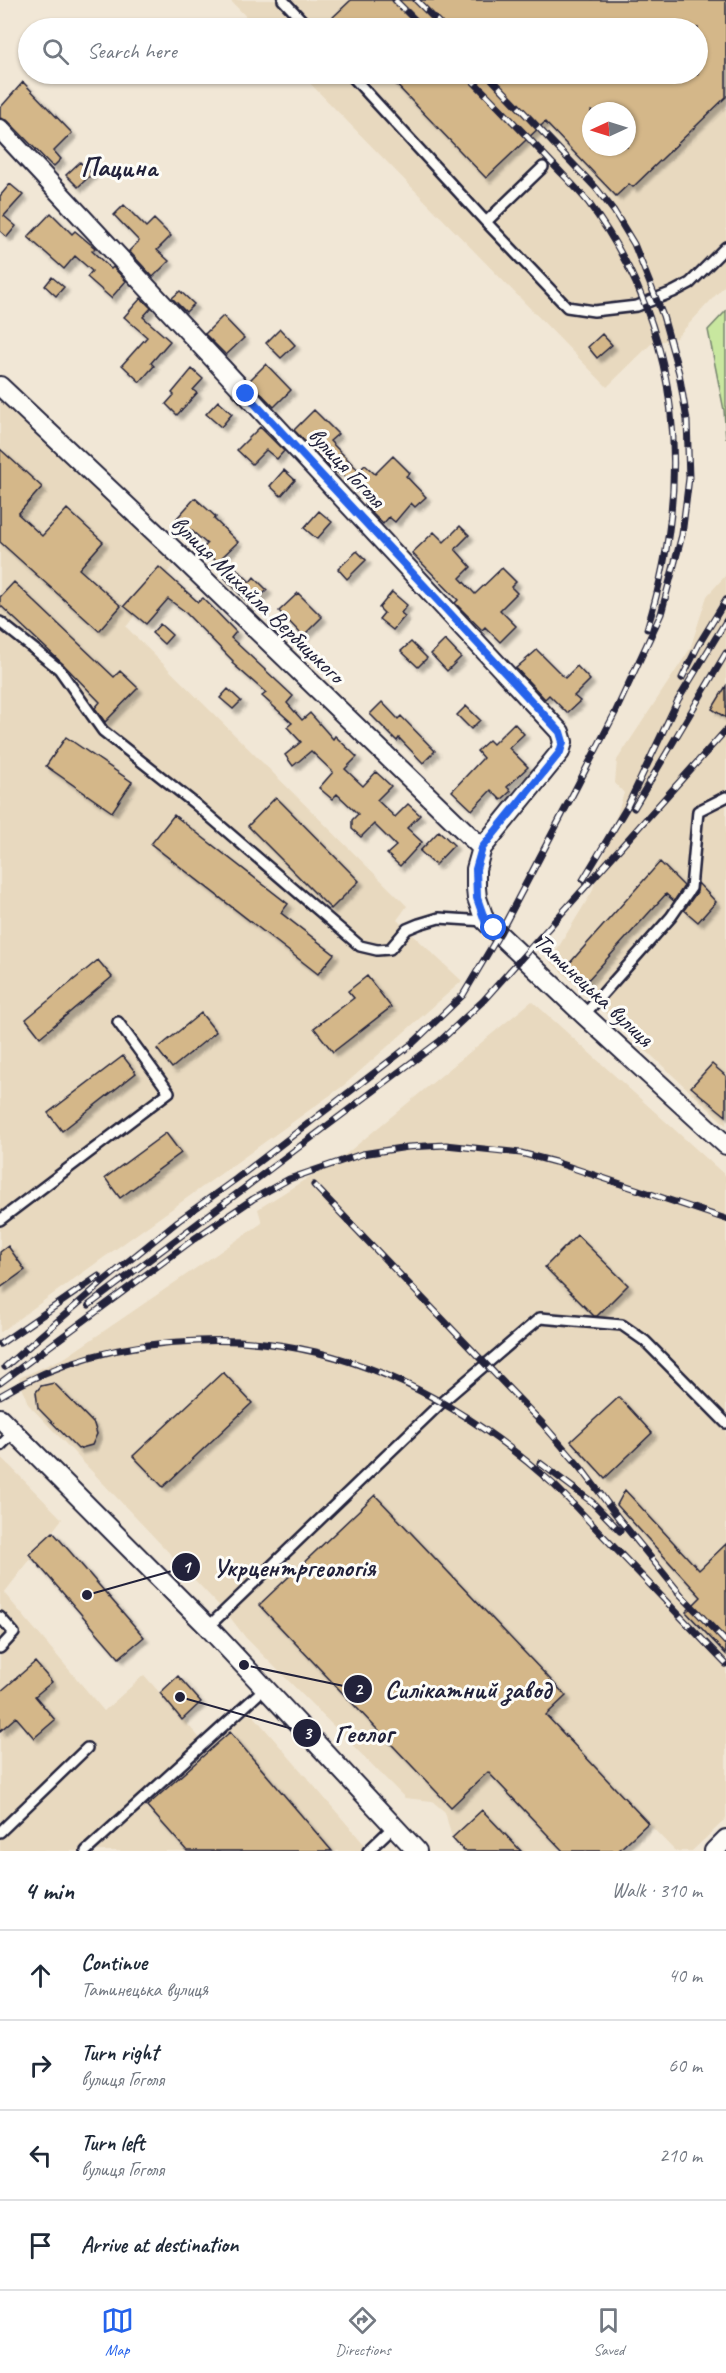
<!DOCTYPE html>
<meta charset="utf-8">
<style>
body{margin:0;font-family:Caveat,sans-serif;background:#f6f6f7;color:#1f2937}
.compass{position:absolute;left:582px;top:102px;width:54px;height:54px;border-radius:50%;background:#fff;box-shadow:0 2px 4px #0004;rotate:266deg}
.stop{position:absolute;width:18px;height:18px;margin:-14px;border:4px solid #2563eb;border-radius:50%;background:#fff}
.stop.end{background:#2563eb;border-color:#fff;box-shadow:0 2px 6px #0008}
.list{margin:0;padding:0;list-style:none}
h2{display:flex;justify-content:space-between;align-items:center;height:78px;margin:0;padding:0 24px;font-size:26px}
h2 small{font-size:20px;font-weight:400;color:#747a83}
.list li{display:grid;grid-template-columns:39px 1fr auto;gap:18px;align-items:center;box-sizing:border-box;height:90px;padding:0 24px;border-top:2px solid #e0e1e3}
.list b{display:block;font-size:22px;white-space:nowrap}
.list p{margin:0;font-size:20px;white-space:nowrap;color:#747a83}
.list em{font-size:20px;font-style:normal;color:#747a83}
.icon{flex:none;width:33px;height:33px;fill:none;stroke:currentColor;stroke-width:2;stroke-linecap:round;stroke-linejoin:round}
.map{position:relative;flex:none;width:726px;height:1851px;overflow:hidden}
.search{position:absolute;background:#fff;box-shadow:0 2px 4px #0004;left:18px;right:18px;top:18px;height:66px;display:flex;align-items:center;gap:15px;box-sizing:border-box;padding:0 21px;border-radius:33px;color:#747a83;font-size:22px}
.sheet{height:438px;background:#fff}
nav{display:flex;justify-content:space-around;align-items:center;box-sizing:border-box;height:84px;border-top:2px solid #e0e1e3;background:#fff;font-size:16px;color:#747a83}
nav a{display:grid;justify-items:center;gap:3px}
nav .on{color:#2563eb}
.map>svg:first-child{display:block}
</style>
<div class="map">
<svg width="726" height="1851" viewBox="0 0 726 1851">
<defs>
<filter id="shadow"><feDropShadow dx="4.5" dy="4.5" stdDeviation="1.5" flood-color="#0004"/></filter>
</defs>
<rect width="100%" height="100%" fill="#f1e7d6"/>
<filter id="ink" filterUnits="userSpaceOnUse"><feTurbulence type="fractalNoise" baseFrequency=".0167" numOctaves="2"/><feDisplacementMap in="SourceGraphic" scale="12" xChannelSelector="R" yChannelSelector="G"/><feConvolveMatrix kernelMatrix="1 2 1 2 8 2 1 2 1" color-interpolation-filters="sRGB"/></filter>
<g filter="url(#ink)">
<path fill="#e8d9bf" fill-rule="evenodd" d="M 230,0 L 726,0 L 726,284 L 676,338 L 651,344 L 607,387 L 301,74 L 698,74 L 698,28 L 257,28 ZM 591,111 L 627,111 L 627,147 L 591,147 Z
M 0,386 L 180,556 L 126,627 L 407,906 L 397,920 L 462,981 L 343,1086 L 0,1332 Z
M 726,575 L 726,1125 L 550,961 L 592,892 L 624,793 L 615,783 L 617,760 L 690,649 L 707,596 Z
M 532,1001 L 726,1176 L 726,1819 L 692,1851 L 675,1851 L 648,1823 L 618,1851 L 563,1851 L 560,1848 L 557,1851 L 464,1851 L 452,1838 L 445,1812 L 432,1801 L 405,1798 L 246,1638 L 229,1616 L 28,1404 L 19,1378 L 66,1357 L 262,1223 L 258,1209 L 346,1154 Z
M 0,1456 L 62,1519 L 4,1593 L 104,1711 L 144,1675 L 205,1744 L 247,1708 L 370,1851 L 0,1851 Z"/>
<path fill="#c8e79f" stroke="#75846d" stroke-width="1.5" d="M 726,311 L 726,439 L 724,410 L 708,330 Z"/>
<path fill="#d4b789" stroke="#22223b" stroke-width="1.5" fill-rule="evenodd" filter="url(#shadow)" d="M 351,0 L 726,0 L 726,97 L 633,187 L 629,184 L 616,196 L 545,122 L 486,178 L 386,74 L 698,74 L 698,28 L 342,28 L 332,18 ZM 591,111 L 627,111 L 627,147 L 591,147 Z
M 23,82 L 72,133 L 54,151 L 61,159 L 53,167 L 8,121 L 0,118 L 0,108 Z
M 80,162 L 92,174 L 78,187 L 66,175 Z
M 10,184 L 23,195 L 4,216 L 16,226 L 7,237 L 0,231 L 0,196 Z
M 124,205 L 146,227 L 154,219 L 171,236 L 157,250 L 169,261 L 153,277 L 129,251 L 139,241 L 114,215 Z
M 51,213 L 72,234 L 75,231 L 95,248 L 92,251 L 111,269 L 113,267 L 126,281 L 111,298 L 87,277 L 92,271 L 75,256 L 64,269 L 28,237 Z
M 52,277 L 64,287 L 56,296 L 45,286 Z
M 180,291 L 194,304 L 186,312 L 172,298 Z
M 141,298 L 151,308 L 143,317 L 170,341 L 151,363 L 154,366 L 140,382 L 122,365 L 147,337 L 124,317 Z
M 223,316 L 244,338 L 226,355 L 205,334 Z
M 280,329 L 295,345 L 281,358 L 266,343 Z
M 602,334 L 612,345 L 597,358 L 588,347 Z
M 266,364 L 291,390 L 274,407 L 249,381 Z
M 192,369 L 203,379 L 193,390 L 197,393 L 177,415 L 166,404 L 174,395 L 172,393 Z
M 218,401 L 232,414 L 221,427 L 206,414 Z
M 314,410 L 338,434 L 330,441 L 359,471 L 365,465 L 375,474 L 393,456 L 410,473 L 406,476 L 426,497 L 415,507 L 411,503 L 395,522 L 389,517 L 383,524 L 366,507 L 370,503 L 338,470 L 335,473 L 294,430 Z
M 260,427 L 284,451 L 277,459 L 266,450 L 252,464 L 237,450 Z
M 0,449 L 42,487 L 18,514 L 42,536 L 67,509 L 103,542 L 79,569 L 121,606 L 99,631 L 0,542 Z
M 284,470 L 295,480 L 281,496 L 270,486 Z
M 195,498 L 216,517 L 214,519 L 238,542 L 217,562 L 203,548 L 207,544 L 177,518 Z
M 319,511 L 332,522 L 317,539 L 304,528 Z
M 460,526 L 469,535 L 455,549 L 471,567 L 460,578 L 475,594 L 502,568 L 516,582 L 511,587 L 517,593 L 500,610 L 516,626 L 500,642 L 485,627 L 482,630 L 455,603 L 458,600 L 412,553 L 434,532 L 444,542 Z
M 357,551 L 366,560 L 347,579 L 338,569 Z
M 159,567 L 198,602 L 203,598 L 236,632 L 231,638 L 293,696 L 287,703 L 302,720 L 310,713 L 333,739 L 335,736 L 357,757 L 345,769 L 363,786 L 376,772 L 391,786 L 377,800 L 395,817 L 408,804 L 420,815 L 407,828 L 422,842 L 400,866 L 387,854 L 396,846 L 374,824 L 361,837 L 352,829 L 352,820 L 358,814 L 337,794 L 332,799 L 319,788 L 333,772 L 311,751 L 293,766 L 285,755 L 301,742 L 287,727 L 292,723 L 262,696 L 266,693 L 232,663 L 233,661 L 183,610 L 168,599 L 146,624 L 124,606 Z
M 235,567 L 250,582 L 254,577 L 267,590 L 251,606 L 224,577 Z
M 14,582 L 114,677 L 120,671 L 138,688 L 105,722 L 95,708 L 100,702 L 63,664 L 0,605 L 0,597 Z
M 392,592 L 407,605 L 401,613 L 405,616 L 393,630 L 379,619 L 384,613 L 379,608 Z
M 298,593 L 322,617 L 303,636 L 279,611 Z
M 160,624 L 172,635 L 164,644 L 152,633 Z
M 445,640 L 461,657 L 447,671 L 431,654 Z
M 411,642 L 427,658 L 418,667 L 401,651 Z
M 537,650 L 565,678 L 577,666 L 590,680 L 574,696 L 580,701 L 567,713 L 549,695 L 545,699 L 516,668 Z
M 726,686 L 726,718 L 712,709 Z
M 228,689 L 241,701 L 233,709 L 220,698 Z
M 382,702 L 398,719 L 401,716 L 435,751 L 423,763 L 399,738 L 397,741 L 370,714 Z
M 466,706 L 480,720 L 471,729 L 457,715 Z
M 514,723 L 524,734 L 509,748 L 528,767 L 507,787 L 511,791 L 501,800 L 491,790 L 472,810 L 452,791 L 483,758 L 477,751 L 489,740 L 493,744 Z
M 66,737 L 132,782 L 112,812 L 46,766 Z
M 276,797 L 359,881 L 331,909 L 248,826 Z
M 174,815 L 288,904 L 281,913 L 334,954 L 318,974 L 151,844 Z
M 439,831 L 454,845 L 435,865 L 420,851 Z
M 660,862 L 684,886 L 674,901 L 666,894 L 586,982 L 568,965 Z
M 698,883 L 716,902 L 698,922 L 684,910 L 697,892 Z
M 98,960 L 112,977 L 40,1037 L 26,1019 Z
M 367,976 L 391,1007 L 333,1052 L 314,1028 L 354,998 L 348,991 Z
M 201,1013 L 216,1032 L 172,1068 L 157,1049 Z
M 123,1056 L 136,1073 L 62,1131 L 48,1113 Z
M 712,1064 L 726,1076 L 726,1116 L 691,1087 Z
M 166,1133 L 181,1153 L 120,1198 L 105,1178 Z
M 577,1235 L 628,1285 L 597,1316 L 594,1316 L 545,1267 Z
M 8,1246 L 25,1270 L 0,1288 L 0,1252 Z
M 223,1372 L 252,1403 L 163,1487 L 133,1456 Z
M 54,1383 L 94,1424 L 97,1434 L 92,1445 L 78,1449 L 38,1408 L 36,1392 L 41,1386 Z
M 619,1397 L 652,1433 L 605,1478 L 571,1441 Z
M 625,1490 L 699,1570 L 726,1544 L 726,1654 L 686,1612 L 701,1597 L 617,1505 Z
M 375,1495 L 566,1696 L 546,1715 L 648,1823 L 618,1851 L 563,1851 L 488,1772 L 451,1807 L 259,1605 Z
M 53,1532 L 144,1637 L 119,1658 L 29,1554 Z
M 35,1662 L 52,1682 L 35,1696 L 55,1720 L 34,1738 L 16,1717 L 0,1731 L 0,1692 Z
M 178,1676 L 201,1702 L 182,1720 L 160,1693 Z
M 230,1732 L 332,1851 L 187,1851 L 147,1806 Z
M 482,1810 L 521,1851 L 464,1851 L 452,1838 Z"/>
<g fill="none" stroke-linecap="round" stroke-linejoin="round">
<g stroke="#22223b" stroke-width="14">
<path id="service" d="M 283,0 L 309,28
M 350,74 L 486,222 L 543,167
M 486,222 L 567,307 L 594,311 L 637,306 L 673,292 L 690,283 L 726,247
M 0,622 L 59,669 L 103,731 L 194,803 L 360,946 L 377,950 L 390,949 L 407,929 L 419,924 L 439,918 L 485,921
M 584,1015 L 671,917 L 691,888 L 698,811 L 726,797
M 0,1220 L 169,1092 L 118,1022
M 0,1446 L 15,1431
M 0,1617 L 14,1633 L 0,1648
M 208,1627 L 442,1402 L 540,1318 L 622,1325 L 645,1341 L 726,1423
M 0,1832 L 87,1748
M 86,1851 L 265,1688
M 368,1851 L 394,1826"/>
</g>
<g stroke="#22223b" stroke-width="22">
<path id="minor" d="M 0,129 L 560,732 L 563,742 L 560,752 L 482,848 L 476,869 L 476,888 L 477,898 L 485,921 L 584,1015 L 726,1145
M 0,386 L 180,556 L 482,848
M 0,1418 L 208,1627 L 417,1851
M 714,1851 L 726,1839"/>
</g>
<use href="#service" stroke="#fdfcf7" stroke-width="9"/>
<use href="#minor" stroke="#fdfcf7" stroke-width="18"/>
<g stroke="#22223b" stroke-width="7">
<path id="rail" d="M 395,0 L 423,28
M 416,0 L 444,28
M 466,74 C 495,103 523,132 551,162 C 563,175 577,188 588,202 C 683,330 693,480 647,629
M 682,678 L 699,644 L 726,600
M 634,808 L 726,653
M 583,880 L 627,807 L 678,700 L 726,621
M 314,1185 L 542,1423 L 581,1468 L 620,1520 L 682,1596
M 89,1305 L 440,1041 L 483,1001 L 726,730
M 0,1344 L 99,1276
M 5,1367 L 104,1281 L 178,1221 L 236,1179 L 413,1043 L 463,995 L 500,933 L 574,792 L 615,713 L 661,614 L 682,535 L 689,478 L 687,420 L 679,373 L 663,316 L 634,244 L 614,211 L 596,188 L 487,74
M 0,1383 L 194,1239 L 253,1199 L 289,1179 L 362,1154 L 408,1147 L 446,1145 L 521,1153 L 555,1162 L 726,1219
M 0,1396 C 61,1359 128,1343 198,1341 C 336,1335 453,1394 553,1484 C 574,1504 593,1526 613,1546 C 651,1585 688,1625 726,1664
M 540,1463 L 592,1502 L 620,1531
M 678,1592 L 726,1642"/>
</g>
<use href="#rail" stroke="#fdfcf7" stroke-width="4.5" stroke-dasharray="14" stroke-linecap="butt"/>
</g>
</g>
<g fill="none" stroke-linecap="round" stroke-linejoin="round" filter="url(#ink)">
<path stroke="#2563eb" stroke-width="8" d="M 246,394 L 560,732 L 563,742 L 560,752 L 482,848 L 476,869 L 477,898 L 485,921 L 494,928"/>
</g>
<g text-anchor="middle" stroke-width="6" stroke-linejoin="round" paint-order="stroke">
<g font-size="24" fill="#22223b" stroke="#fdfcf7">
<text transform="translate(347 467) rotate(47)" y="8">вулиця Гоголя</text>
<text transform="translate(258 599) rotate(44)" y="8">вулиця Михайла Вербицького</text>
<text transform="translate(594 990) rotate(43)" y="8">Татинецька вулиця</text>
</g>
<g font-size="27" font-weight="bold" fill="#22223b" stroke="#fdfcf7">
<text x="119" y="176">Пацина</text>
</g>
</g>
<path fill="none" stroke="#22223b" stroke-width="2" d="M87 1595L186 1567M244 1665L358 1689M180 1697L307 1733"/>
<g fill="#22223b" stroke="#fdfcf7" stroke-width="2">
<circle cx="87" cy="1595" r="6"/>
<circle cx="244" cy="1665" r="6"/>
<circle cx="180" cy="1697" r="6"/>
<circle cx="186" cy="1567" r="15"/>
<circle cx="358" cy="1689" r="15"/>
<circle cx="307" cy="1733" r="15"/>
</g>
<g font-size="18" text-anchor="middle" font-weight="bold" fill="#fff">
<text x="186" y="1573">1</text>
<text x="358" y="1695">2</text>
<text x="307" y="1739">3</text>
</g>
<g font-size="26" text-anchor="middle" font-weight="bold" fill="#22223b" stroke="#fdfcf7" stroke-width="6" stroke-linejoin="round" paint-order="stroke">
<text x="294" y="1576">Укрцентргеологія</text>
<text x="468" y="1698">Силікатний завод</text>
<text x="364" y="1742">Геолог</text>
</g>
</svg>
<svg class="compass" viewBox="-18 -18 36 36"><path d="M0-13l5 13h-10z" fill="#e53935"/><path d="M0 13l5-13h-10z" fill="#747a83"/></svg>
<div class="stop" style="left:494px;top:928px"></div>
<div class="stop end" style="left:246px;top:394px"></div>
<div class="search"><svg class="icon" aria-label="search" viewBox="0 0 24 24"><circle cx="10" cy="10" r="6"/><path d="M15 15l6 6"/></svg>Search here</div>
</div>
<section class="sheet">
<h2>4 min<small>Walk · 310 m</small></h2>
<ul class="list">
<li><svg class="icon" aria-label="ahead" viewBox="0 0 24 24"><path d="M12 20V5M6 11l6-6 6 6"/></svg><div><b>Continue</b><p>Татинецька вулиця</p></div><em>40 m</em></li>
<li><svg class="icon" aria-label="right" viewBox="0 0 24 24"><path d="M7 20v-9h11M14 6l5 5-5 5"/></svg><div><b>Turn right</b><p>вулиця Гоголя</p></div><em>60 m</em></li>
<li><svg class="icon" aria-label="left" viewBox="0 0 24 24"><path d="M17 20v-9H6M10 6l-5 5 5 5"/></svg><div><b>Turn left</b><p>вулиця Гоголя</p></div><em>210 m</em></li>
<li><svg class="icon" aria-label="arrive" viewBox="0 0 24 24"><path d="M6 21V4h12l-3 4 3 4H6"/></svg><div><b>Arrive at destination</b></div></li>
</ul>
</section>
<nav>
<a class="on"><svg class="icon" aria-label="map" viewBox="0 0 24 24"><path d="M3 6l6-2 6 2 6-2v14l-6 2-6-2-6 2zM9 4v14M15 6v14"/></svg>Map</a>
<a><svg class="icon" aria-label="directions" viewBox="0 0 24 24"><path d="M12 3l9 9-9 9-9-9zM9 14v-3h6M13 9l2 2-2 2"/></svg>Directions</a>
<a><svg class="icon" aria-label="saved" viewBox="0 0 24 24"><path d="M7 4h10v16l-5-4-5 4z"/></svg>Saved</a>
</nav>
